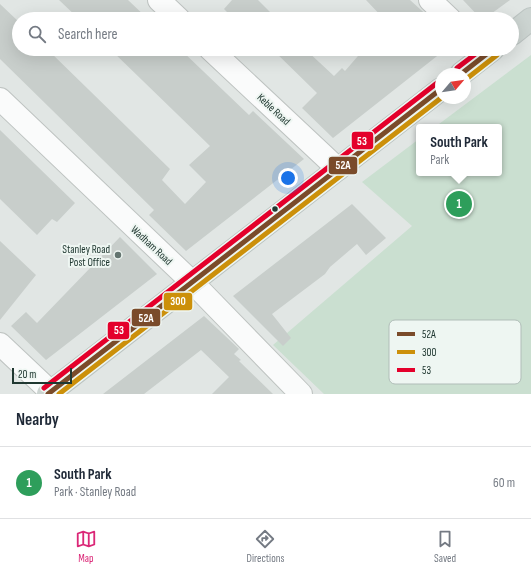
<!DOCTYPE html>
<meta charset="utf-8">
<style>
body{margin:0;font-family:"Sofia Sans Condensed",sans-serif;background:#f6f6f7;color:#1f2937}
.compass{position:absolute;left:435px;top:68px;width:36px;height:36px;border-radius:50%;background:#fff;box-shadow:0 4px 16px #0002;rotate:61deg}
.scale{position:absolute;left:12px;bottom:10px;width:60px;box-sizing:border-box;padding-left:4px;border:2px solid #203831;border-top:0;font-size:11px;line-height:14px;white-space:nowrap;color:#203831;-webkit-text-stroke:3px #eef6f2;paint-order:stroke}
.you{position:absolute;left:288px;top:178px;width:14px;height:14px;margin:-10px;border:3px solid #fff;border-radius:50%;background:#1a73e8;box-shadow:0 0 0 6px #1a73e833}
.badge{display:grid;place-items:center;width:26px;height:26px;border-radius:50%;background:#db2777;color:#fff;font-size:13px;font-weight:700}
.pin{position:absolute;translate:-50% -50%;border:2px solid #fff;box-shadow:0 1px 4px #0006}
.popup{position:absolute;left:416px;top:124px;width:86px;height:52px;box-sizing:border-box;display:grid;place-content:center;border-radius:4px;background:#fff;filter:drop-shadow(0 1px 3px #0005);font-size:13px;white-space:nowrap;color:#747a83}
.popup b{font-size:15px;color:#1f2937}
.popup::after{content:'';position:absolute;left:50%;top:100%;margin-left:-8px;border:8px solid transparent;border-top-color:#fff}
.list{margin:0;padding:0;list-style:none}
h2{display:flex;justify-content:space-between;align-items:center;height:52px;margin:0;padding:0 16px;font-size:17px}
h2 small{font-size:13px;font-weight:400;color:#747a83}
.list li{display:grid;grid-template-columns:26px 1fr auto;gap:12px;align-items:center;box-sizing:border-box;height:72px;padding:0 16px;border-top:1px solid #e0e1e3}
.list b{display:block;font-size:15px;white-space:nowrap}
.list p{margin:0;font-size:13px;white-space:nowrap;color:#747a83}
.list em{font-size:13px;font-style:normal;color:#747a83}
.icon{flex:none;width:22px;height:22px;fill:none;stroke:currentColor;stroke-width:2;stroke-linecap:round;stroke-linejoin:round}
.map{position:relative;flex:none;width:531px;height:394px;overflow:hidden}
.search{position:absolute;background:#fff;box-shadow:0 4px 16px #0002;left:12px;right:12px;top:12px;height:44px;display:flex;align-items:center;gap:10px;box-sizing:border-box;padding:0 14px;border-radius:22px;color:#747a83;font-size:15px}
.sheet{height:124px;background:#fff}
nav{display:flex;justify-content:space-around;align-items:center;box-sizing:border-box;height:56px;border-top:1px solid #e0e1e3;background:#fff;font-size:11px;color:#747a83}
nav a{display:grid;justify-items:center;gap:2px}
nav .on{color:#db2777}
.map>svg:first-child{display:block}
</style>
<div class="map">
<svg width="531" height="394" viewBox="0 0 531 394">
<rect width="100%" height="100%" fill="#e1e6e4"/>
<path fill="#cadfd0" d="M 531,55 L 531,394 L 324,394 L 273,345 L 412,226 L 362,182 L 419,139 L 419,173 L 499,173 L 499,127 L 435,127 Z"/>
<path fill="#c8cecb" d="M 59,0 L 128,0 L 148,19 L 79,19 Z
M 232,0 L 258,0 L 277,19 L 234,19 L 224,9 Z
M 366,0 L 410,0 L 431,19 L 384,19 Z
M 463,0 L 510,0 L 484,19 L 481,19 Z
M 0,4 L 19,22 L 19,49 L 47,49 L 170,169 L 162,180 L 185,204 L 206,182 L 189,165 L 210,146 L 110,49 L 180,49 L 249,115 L 253,111 L 304,159 L 186,251 L 149,215 L 154,210 L 0,59 Z
M 272,49 L 305,49 L 334,76 L 342,68 L 345,71 L 364,49 L 446,49 L 333,138 L 302,108 L 317,93 Z
M 0,130 L 75,203 L 57,222 L 52,219 L 37,235 L 0,199 Z
M 352,204 L 386,238 L 366,255 L 357,244 L 330,267 L 325,274 L 272,314 L 291,338 L 283,346 L 233,296 Z
M 120,237 L 157,274 L 46,360 L 11,326 L 26,312 L 37,323 Z
M 0,241 L 36,275 L 0,320 Z
M 204,316 L 239,349 L 234,354 L 241,360 L 239,361 L 273,394 L 212,394 L 229,377 L 201,350 L 144,394 L 103,394 Z"/>
<g fill="none" stroke-linecap="round" stroke-linejoin="round">
<g stroke="#bec3c1" stroke-width="24">
<path id="minor" d="M 159,0 L 179,19
M 430,0 L 450,19
M 210,49 L 338,169
M 0,99 L 193,283 L 301,394
M 0,344 L 53,394"/>
</g>
<g stroke="#bbc3c1" stroke-width="24">
<path id="major" d="M 512,34 L 531,19
M 461,74 L 493,49
M 48,394 L 441,89"/>
</g>
<use href="#minor" stroke="#fafbfb" stroke-width="22"/>
<use href="#major" stroke="#ccd4d1" stroke-width="22"/>
<g stroke="#eef6f2" stroke-width="8">
<path id="bus-1" d="M 461,74 L 493,49
M 48,394 L 441,89"/>
</g>
<g stroke="#eef6f2" stroke-width="8">
<path id="bus-2" d="M 465,80 L 497,55
M 59,394 L 441,98"/>
</g>
<g stroke="#eef6f2" stroke-width="8">
<path id="bus-3" d="M 457,68 L 482,49
M 44,388 L 437,83"/>
</g>
<use href="#bus-1" stroke="#7a4b2a" stroke-width="5"/>
<use href="#bus-2" stroke="#cc900a" stroke-width="5"/>
<use href="#bus-3" stroke="#e4002b" stroke-width="5"/>
</g>
<circle fill="#203831" stroke="#eef6f2" stroke-width="1.5" cx="275" cy="209" r="3.5"/>
<circle fill="#647570" stroke="#eef6f2" stroke-width="1.5" cx="118" cy="255" r="4"/>
<g text-anchor="middle" stroke-width="4" stroke-linejoin="round" paint-order="stroke">
<g font-size="11" fill="#203831" stroke="#eef6f2">
<text transform="translate(274 109) rotate(43)" y="4">Keble Road</text>
<text transform="translate(152 245) rotate(43)" y="4">Wadham Road</text>
</g>
<g font-size="11" fill="#203831" stroke="#eef6f2" text-anchor="end">
<text x="110" y="253">Stanley Road<tspan x="110" dy="13">Post Office</tspan></text>
</g>
</g>
<rect x="389" y="320" width="132" height="64" rx="6" fill="#eef6f2" stroke="#b0bdb8" stroke-width="1"/>
<rect x="397" y="332" width="18" height="4" fill="#7a4b2a"/>
<rect x="397" y="350" width="18" height="4" fill="#cc900a"/>
<rect x="397" y="368" width="18" height="4" fill="#e4002b"/>
<g font-size="11" fill="#203831">
<text x="422" y="338">52A</text>
<text x="422" y="356">300</text>
<text x="422" y="374">53</text>
</g>
<g stroke="#eef6f2" stroke-width="1.5">
<rect x="351" y="131" width="23" height="19" rx="4" fill="#e4002b"/>
<rect x="328" y="156" width="30" height="19" rx="4" fill="#7a4b2a"/>
<rect x="163" y="292" width="30" height="19" rx="4" fill="#cc900a"/>
<rect x="131" y="308" width="30" height="19" rx="4" fill="#7a4b2a"/>
<rect x="107" y="321" width="23" height="19" rx="4" fill="#e4002b"/>
</g>
<g font-size="11" text-anchor="middle" font-weight="bold" fill="#fff">
<text x="362" y="145">53</text>
<text x="343" y="169">52A</text>
<text x="178" y="305">300</text>
<text x="146" y="322">52A</text>
<text x="119" y="334">53</text>
</g>
</svg>
<svg class="compass" viewBox="-18 -18 36 36"><path d="M0-13l5 13h-10z" fill="#e53935"/><path d="M0 13l5-13h-10z" fill="#747a83"/></svg>
<div class="scale">20 m</div>
<div class="you"></div>
<div class="pin badge" style="left:459px;top:204px;background:#2e9e5b">1</div>
<div class="popup"><b>South Park</b>Park</div>
<div class="search"><svg class="icon" aria-label="search" viewBox="0 0 24 24"><circle cx="10" cy="10" r="6"/><path d="M15 15l6 6"/></svg>Search here</div>
</div>
<section class="sheet">
<h2>Nearby<small></small></h2>
<ul class="list">
<li><span class="badge" style="background:#2e9e5b">1</span><div><b>South Park</b><p>Park · Stanley Road</p></div><em>60 m</em></li>
</ul>
</section>
<nav>
<a class="on"><svg class="icon" aria-label="map" viewBox="0 0 24 24"><path d="M3 6l6-2 6 2 6-2v14l-6 2-6-2-6 2zM9 4v14M15 6v14"/></svg>Map</a>
<a><svg class="icon" aria-label="directions" viewBox="0 0 24 24"><path d="M12 3l9 9-9 9-9-9zM9 14v-3h6M13 9l2 2-2 2"/></svg>Directions</a>
<a><svg class="icon" aria-label="saved" viewBox="0 0 24 24"><path d="M7 4h10v16l-5-4-5 4z"/></svg>Saved</a>
</nav>
